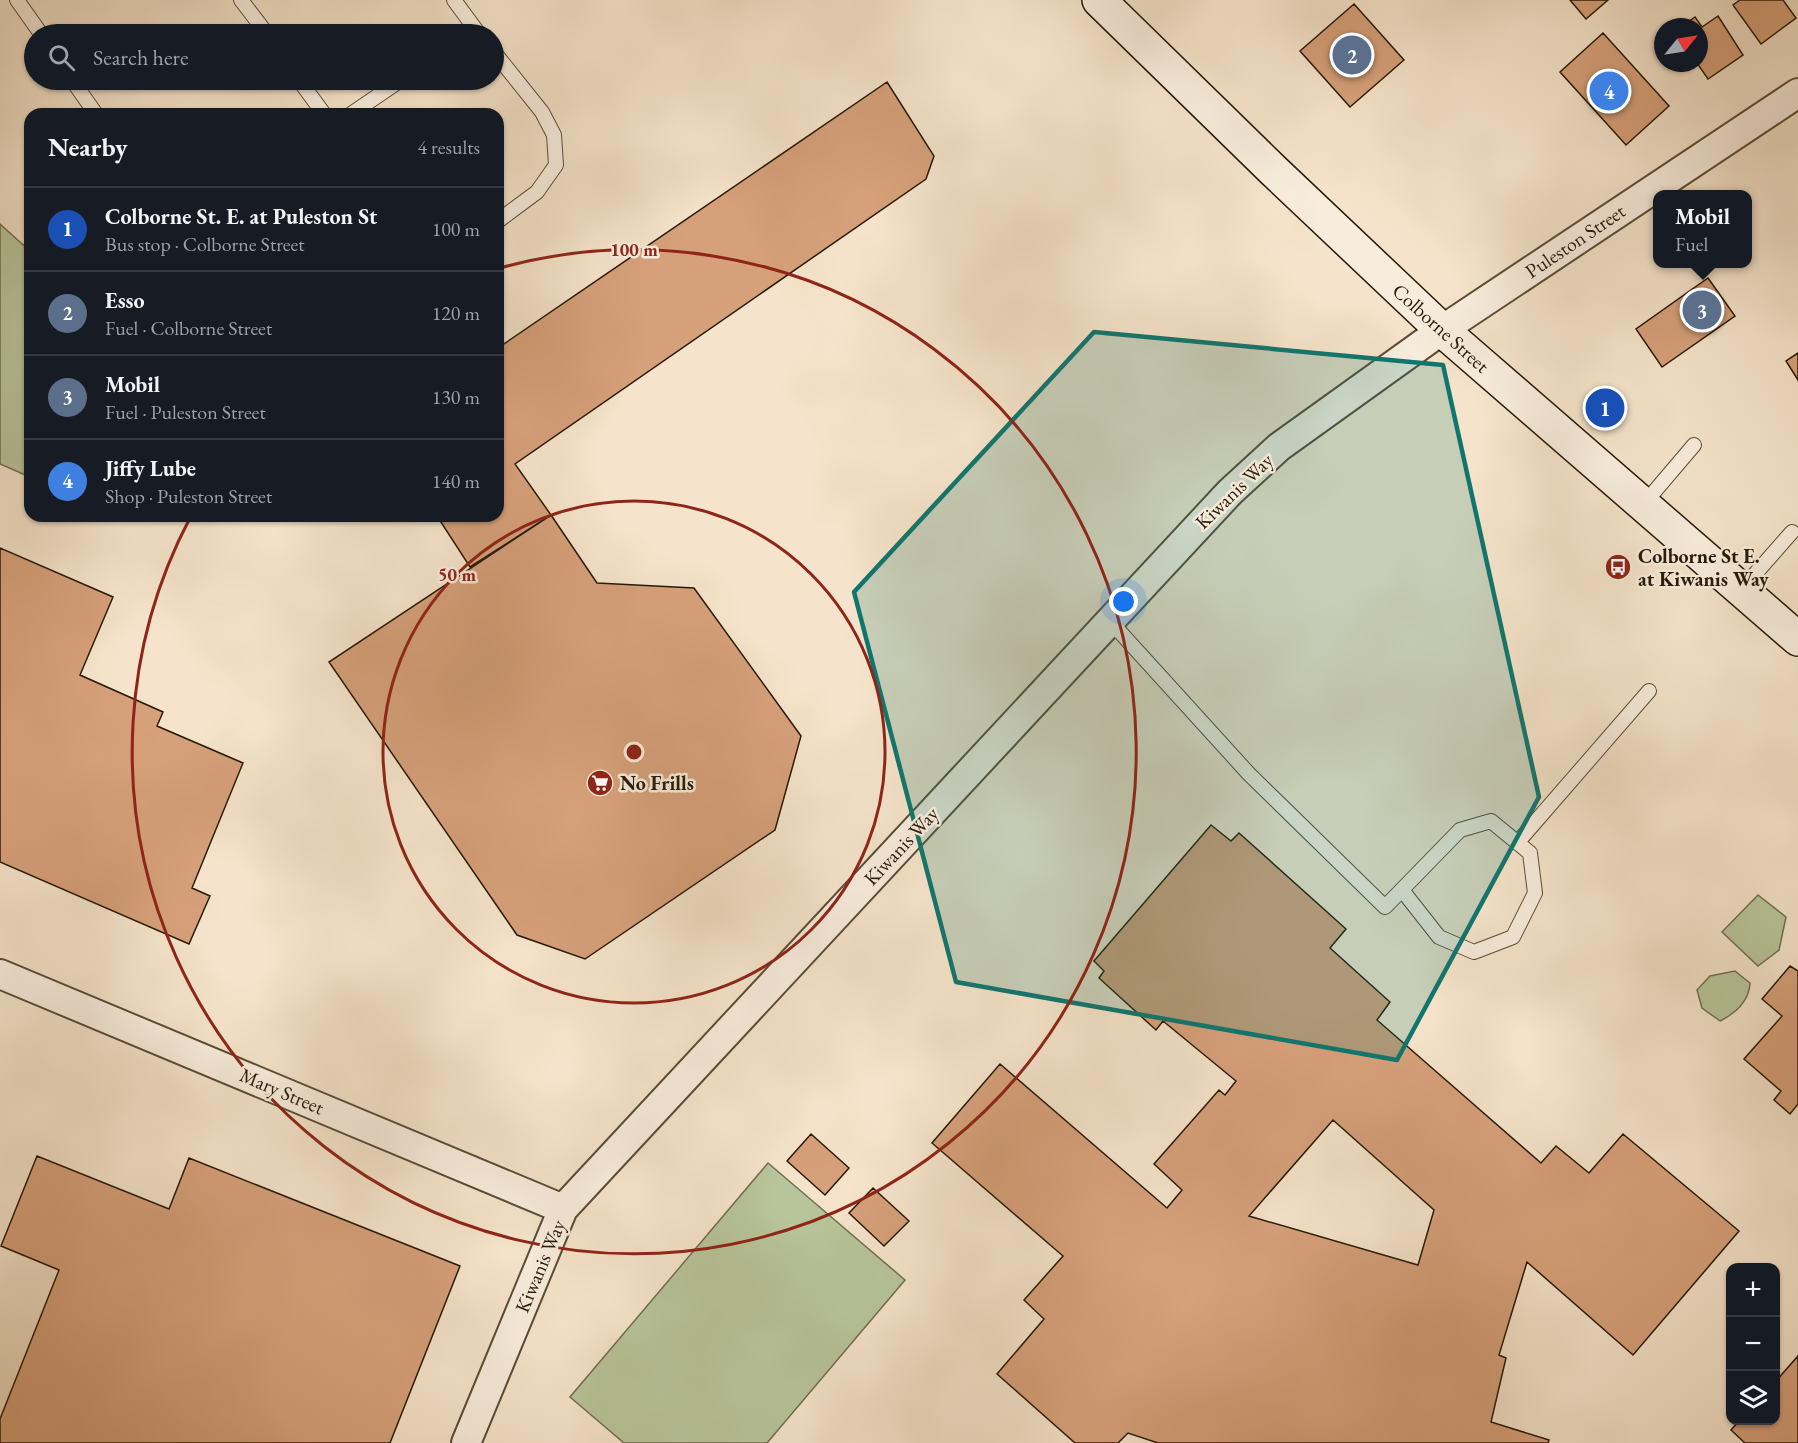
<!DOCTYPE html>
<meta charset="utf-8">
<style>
body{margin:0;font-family:"EB Garamond",serif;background:#242831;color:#f1f3f6}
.controls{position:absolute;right:18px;bottom:18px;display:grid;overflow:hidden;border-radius:12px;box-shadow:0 2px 4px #0004}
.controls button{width:54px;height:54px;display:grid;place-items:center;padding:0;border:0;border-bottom:2px solid #363941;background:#171b24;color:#f1f3f6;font:30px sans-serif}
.compass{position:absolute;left:1654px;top:18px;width:54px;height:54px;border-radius:50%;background:#171b24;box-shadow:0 2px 4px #0004;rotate:60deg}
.you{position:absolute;left:1124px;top:602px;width:21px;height:21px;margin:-15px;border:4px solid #fff;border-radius:50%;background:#1a73e8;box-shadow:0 0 0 9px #1a73e833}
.badge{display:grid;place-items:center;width:39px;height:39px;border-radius:50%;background:#7c3aed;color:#fff;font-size:20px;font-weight:700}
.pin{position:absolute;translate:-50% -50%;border:3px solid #fff;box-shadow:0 2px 6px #0006}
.popup{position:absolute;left:1653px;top:190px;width:99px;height:78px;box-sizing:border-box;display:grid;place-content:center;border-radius:12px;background:#171b24;filter:drop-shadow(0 2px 4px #0005);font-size:20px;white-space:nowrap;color:#9ea1a6}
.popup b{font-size:22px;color:#f1f3f6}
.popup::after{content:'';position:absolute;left:50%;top:100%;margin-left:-12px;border:12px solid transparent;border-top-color:#171b24}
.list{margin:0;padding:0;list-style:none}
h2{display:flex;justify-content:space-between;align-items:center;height:78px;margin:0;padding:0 24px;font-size:26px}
h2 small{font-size:20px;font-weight:400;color:#9ea1a6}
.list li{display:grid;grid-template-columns:39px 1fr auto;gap:18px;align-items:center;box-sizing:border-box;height:84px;padding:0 24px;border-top:2px solid #363941}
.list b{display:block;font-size:22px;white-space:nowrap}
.list p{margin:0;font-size:20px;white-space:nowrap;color:#9ea1a6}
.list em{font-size:20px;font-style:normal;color:#9ea1a6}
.icon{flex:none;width:33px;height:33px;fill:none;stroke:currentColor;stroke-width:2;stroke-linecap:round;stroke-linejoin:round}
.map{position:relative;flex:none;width:1798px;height:1443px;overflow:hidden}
.search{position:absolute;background:#171b24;box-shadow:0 2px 4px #0004;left:24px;top:24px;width:480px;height:66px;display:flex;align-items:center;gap:15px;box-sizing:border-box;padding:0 21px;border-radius:33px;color:#9ea1a6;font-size:22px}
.panel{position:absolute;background:#171b24;box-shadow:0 2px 4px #0004;left:24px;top:108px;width:480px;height:414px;border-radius:18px}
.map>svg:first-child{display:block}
</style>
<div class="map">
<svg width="1798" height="1443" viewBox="0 0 1798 1443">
<rect width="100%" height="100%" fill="#f5e4cb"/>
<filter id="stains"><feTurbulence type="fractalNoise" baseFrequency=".00333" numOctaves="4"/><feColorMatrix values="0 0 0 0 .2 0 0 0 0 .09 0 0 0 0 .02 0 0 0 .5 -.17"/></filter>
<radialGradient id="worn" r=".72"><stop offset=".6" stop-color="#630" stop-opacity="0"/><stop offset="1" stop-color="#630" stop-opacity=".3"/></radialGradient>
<path fill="#b8c59a" stroke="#706f50" stroke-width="1.5" d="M 0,224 L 30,251 L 30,477 L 0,464 Z
M 1758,895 L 1786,917 L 1779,950 L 1758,966 L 1722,932 Z
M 1735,971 L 1750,983 C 1749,1001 1736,1013 1720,1021 L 1702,1008 L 1697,990 L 1710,976 Z
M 768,1163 L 905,1280 L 767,1443 L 624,1443 L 570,1397 Z"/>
<path fill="#d6a07a" stroke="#271906" stroke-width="1.5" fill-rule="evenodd" d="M 1570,0 L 1608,0 L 1586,19 Z
M 1740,0 L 1783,0 L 1796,18 L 1761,44 L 1733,5 Z
M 1354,4 L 1404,60 L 1350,107 L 1300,51 Z
M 1718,16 L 1743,55 L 1708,79 L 1697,63 L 1699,63 L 1699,27 L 1681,27 L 1695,17 L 1702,27 Z
M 1603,33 L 1669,106 L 1626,145 L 1560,72 Z
M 887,82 L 934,156 L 926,179 L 515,464 L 551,515 L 470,567 L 437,516 L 498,516 L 498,348 Z
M 1708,278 L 1735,316 L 1662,367 L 1636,329 Z
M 1798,353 L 1798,380 L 1786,361 Z
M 551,515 L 597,583 L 694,588 L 801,736 L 775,830 L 585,959 L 517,935 L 329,662 Z
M 0,548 L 113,597 L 80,675 L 163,712 L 157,726 L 243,763 L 192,888 L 210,896 L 189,944 L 0,862 Z
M 1211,825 L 1231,841 L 1239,833 L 1346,929 L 1330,948 L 1390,1002 L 1377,1020 L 1541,1163 L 1556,1146 L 1589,1173 L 1623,1134 L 1739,1231 L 1633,1355 L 1527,1262 L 1499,1355 L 1506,1358 L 1491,1422 L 1549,1440 L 1548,1443 L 1158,1443 L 1128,1433 L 1118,1443 L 1075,1443 L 997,1374 L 1044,1319 L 1024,1300 L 1063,1256 L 932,1143 L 1000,1064 L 1167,1208 L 1182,1190 L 1154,1164 L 1219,1090 L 1225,1095 L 1236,1081 L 1163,1021 L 1156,1030 L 1099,978 L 1104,971 L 1094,961 ZM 1333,1120 L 1434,1210 L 1418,1265 L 1249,1216 Z
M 1790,966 L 1798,971 L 1798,1104 L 1790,1114 L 1774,1100 L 1781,1091 L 1744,1059 L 1782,1016 L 1762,999 Z
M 811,1134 L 849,1168 L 825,1195 L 787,1161 Z
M 37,1156 L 169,1209 L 189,1158 L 460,1266 L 390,1443 L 0,1443 L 0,1419 L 59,1270 L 1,1246 Z
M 873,1188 L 909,1221 L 884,1246 L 849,1213 Z
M 1798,1356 L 1798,1443 L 1745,1443 L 1731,1430 L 1740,1420 L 1776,1420 L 1776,1381 Z"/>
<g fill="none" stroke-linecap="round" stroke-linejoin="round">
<g stroke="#5a4c37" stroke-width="16">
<path id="service" d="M 17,0 L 41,34
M 241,0 L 267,34
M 454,0 L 479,34
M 494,52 L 542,112 L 554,135 L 556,165 L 537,192 L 498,221
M 72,80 L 96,114
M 299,80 L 324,114
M 351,114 L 401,80
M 1643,505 L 1694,445
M 1741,590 L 1792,532
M 1110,621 L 1249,774 L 1385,907 L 1460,830 L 1491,821 L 1530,853 L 1535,893 L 1513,937 L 1474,952 L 1439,937 L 1402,890
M 1517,843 L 1649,691"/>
</g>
<g stroke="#5a4c37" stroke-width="32">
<path id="minor" d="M 0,974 L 563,1209
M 466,1443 L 563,1209 L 1230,492 L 1279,447 L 1442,330 L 1798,93"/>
</g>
<g stroke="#271906" stroke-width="36">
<path id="secondary" d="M 1099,0 L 1273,170 L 1442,330 L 1798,639"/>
</g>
<use href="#service" stroke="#f8eddd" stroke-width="14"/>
<use href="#minor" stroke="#f8eddd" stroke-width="28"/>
<use href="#secondary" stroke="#f8eddd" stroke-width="33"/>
</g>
<path fill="#0f766e" fill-opacity="0.2" stroke="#0f766e" stroke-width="4.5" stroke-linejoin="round" d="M 1094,332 L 1443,365 L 1539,797 L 1397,1060 L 956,982 L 854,592 Z"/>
<g fill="none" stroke="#8f2418" stroke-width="3">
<circle cx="634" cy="752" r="251"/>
<path d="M500 268A502 502 0 1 1 191 516"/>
</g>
<defs>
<g id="bus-disc" transform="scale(1.35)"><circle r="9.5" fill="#8f2418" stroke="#f8eddd"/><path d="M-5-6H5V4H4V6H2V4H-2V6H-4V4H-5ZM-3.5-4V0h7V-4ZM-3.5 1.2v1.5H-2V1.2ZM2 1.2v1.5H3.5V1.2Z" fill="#fff"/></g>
<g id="supermarket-disc" transform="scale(1.35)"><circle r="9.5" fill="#8f2418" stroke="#f8eddd"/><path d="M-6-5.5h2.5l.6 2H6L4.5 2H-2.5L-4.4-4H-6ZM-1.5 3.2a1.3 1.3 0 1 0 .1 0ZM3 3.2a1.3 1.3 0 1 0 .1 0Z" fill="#fff"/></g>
</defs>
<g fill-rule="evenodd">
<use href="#bus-disc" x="1618" y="567"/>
<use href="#supermarket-disc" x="600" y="783"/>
</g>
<g text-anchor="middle" stroke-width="5" stroke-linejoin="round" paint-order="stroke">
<g font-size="20" fill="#271906" stroke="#f8eddd">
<text transform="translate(1575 241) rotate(-34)" y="7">Puleston Street</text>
<text transform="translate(1441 328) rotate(42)" y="7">Colborne Street</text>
<text transform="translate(1234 491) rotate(-44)" y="7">Kiwanis Way</text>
<text transform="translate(901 846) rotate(-47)" y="7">Kiwanis Way</text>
<text transform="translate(282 1091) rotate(23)" y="7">Mary Street</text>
<text transform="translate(540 1266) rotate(-67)" y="7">Kiwanis Way</text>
</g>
<g font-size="20" font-weight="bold" fill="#271906" stroke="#f8eddd" text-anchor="start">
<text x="1638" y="563">Colborne St E.<tspan x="1638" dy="23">at Kiwanis Way</tspan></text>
<text x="620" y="790">No Frills</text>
</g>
</g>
<circle cx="634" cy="752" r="9" fill="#8f2418" stroke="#f8eddd" stroke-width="3"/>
<g font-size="18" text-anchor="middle" font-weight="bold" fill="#8f2418" stroke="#f8eddd" stroke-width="5" stroke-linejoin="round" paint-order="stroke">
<text x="634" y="256">100 m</text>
<text x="457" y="581">50 m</text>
</g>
<rect width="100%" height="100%" filter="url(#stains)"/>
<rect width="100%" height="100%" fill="url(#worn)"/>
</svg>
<div class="controls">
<button>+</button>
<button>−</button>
<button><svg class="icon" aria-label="layers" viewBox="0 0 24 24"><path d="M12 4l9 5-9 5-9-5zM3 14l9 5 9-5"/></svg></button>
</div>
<svg class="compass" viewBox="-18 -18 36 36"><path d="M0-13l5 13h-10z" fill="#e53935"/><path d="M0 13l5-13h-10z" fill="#9ea1a6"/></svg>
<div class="you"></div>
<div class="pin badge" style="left:1605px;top:408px;background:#1a4fb4">1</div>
<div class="pin badge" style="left:1352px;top:55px;background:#5c6f8a">2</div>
<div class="pin badge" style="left:1702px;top:310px;background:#5c6f8a">3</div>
<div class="popup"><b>Mobil</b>Fuel</div>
<div class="pin badge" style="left:1609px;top:91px;background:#3f7fe0">4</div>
<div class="search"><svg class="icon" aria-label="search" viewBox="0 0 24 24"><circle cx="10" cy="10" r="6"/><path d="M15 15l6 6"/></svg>Search here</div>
<section class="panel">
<h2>Nearby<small>4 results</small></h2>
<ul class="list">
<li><span class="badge" style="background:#1a4fb4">1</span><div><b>Colborne St. E. at Puleston St</b><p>Bus stop · Colborne Street</p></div><em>100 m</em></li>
<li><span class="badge" style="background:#5c6f8a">2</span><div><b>Esso</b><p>Fuel · Colborne Street</p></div><em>120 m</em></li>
<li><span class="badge" style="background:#5c6f8a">3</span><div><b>Mobil</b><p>Fuel · Puleston Street</p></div><em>130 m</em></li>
<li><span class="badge" style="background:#3f7fe0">4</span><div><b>Jiffy Lube</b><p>Shop · Puleston Street</p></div><em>140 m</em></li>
</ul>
</section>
</div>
